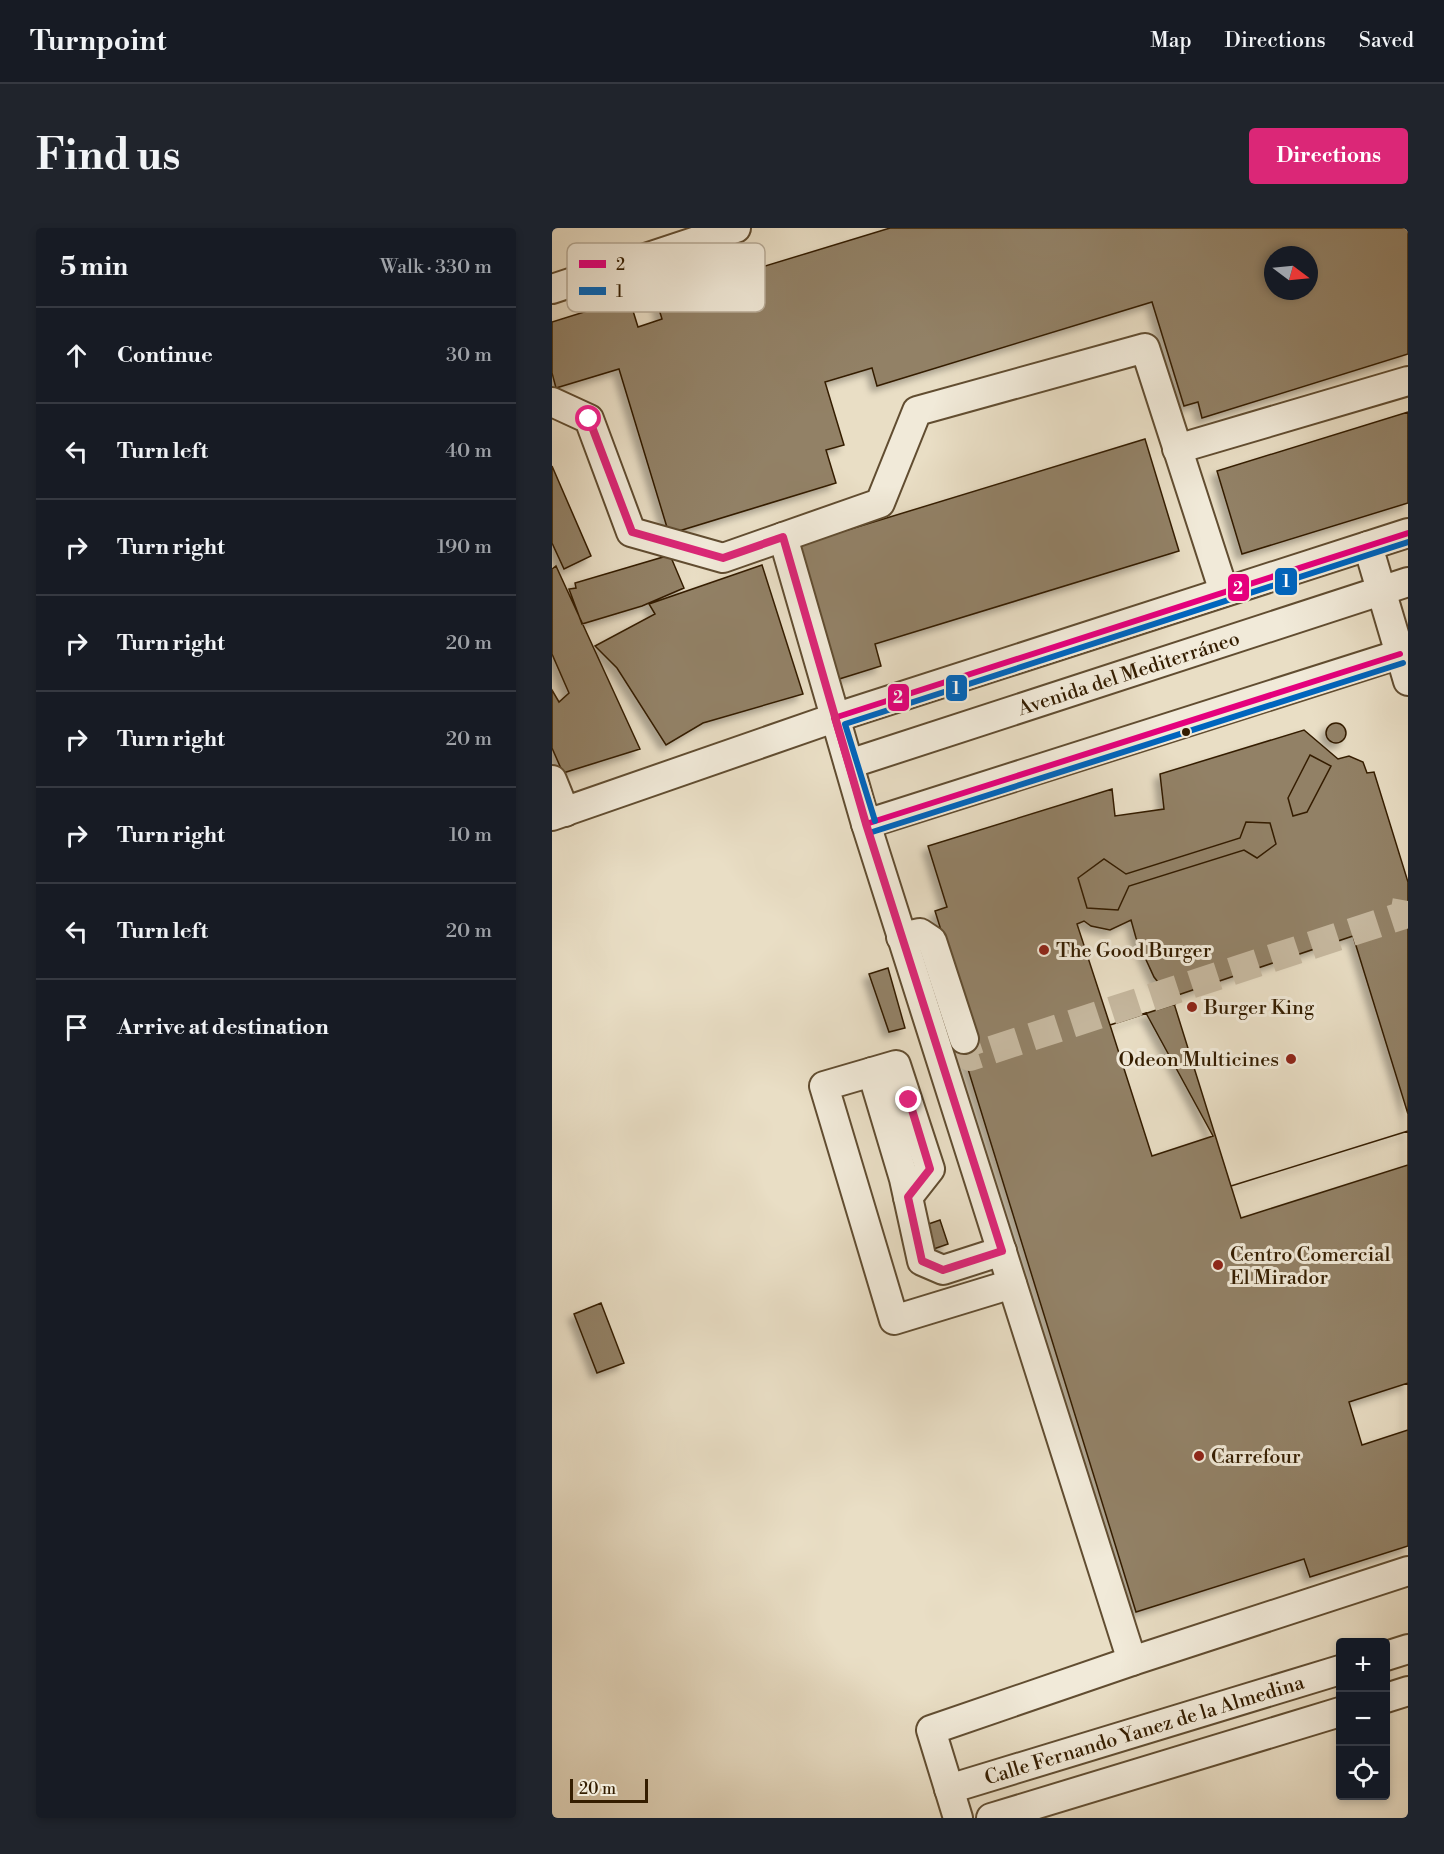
<!DOCTYPE html>
<meta charset="utf-8">
<style>
body{margin:0;font-family:"Libre Bodoni",serif;background:#20242c;color:#f1f3f6}
.controls{position:absolute;right:18px;bottom:18px;display:grid;overflow:hidden;border-radius:6px;box-shadow:0 3px 9px #0003}
.controls button{width:54px;height:54px;display:grid;place-items:center;padding:0;border:0;border-bottom:2px solid #363941;background:#171b24;color:#f1f3f6;font:30px sans-serif}
.compass{position:absolute;left:712px;top:18px;width:54px;height:54px;border-radius:50%;background:#171b24;box-shadow:0 3px 9px #0003;rotate:106deg}
.scale{position:absolute;left:18px;bottom:15px;width:78px;box-sizing:border-box;padding-left:6px;border:3px solid #341d00;border-top:0;font-size:16px;line-height:21px;white-space:nowrap;color:#341d00;-webkit-text-stroke:4px #f1ead9;paint-order:stroke}
.stop{position:absolute;width:18px;height:18px;margin:-14px;border:4px solid #db2777;border-radius:50%;background:#fff}
.stop.end{background:#db2777;border-color:#fff;box-shadow:0 2px 6px #0008}
.list{margin:0;padding:0;list-style:none}
h2{display:flex;justify-content:space-between;align-items:center;height:78px;margin:0;padding:0 24px;font-size:26px}
h2 small{font-size:20px;font-weight:400;color:#9ea1a6}
.list li{display:grid;grid-template-columns:39px 1fr auto;gap:18px;align-items:center;box-sizing:border-box;height:96px;padding:0 24px;border-top:2px solid #363941}
.list b{display:block;font-size:22px;white-space:nowrap}
.list em{font-size:20px;font-style:normal;color:#9ea1a6}
.icon{flex:none;width:33px;height:33px;fill:none;stroke:currentColor;stroke-width:2;stroke-linecap:round;stroke-linejoin:round}
.map{position:relative;flex:none;width:856px;height:1590px;overflow:hidden;border-radius:6px}
header{display:flex;align-items:center;gap:36px;box-sizing:border-box;height:84px;padding:0 30px;background:#171b24;border-bottom:2px solid #363941}
header strong{font-size:28px}
nav{display:flex;gap:33px;margin-inline-start:auto;font-size:21px}
.intro{display:flex;align-items:center;justify-content:space-between;box-sizing:border-box;height:144px;padding:0 36px}
h1{margin:0;font-size:42px}
.button{padding:15px 27px;border-radius:6px;background:#db2777;color:#fff;font-size:21px;font-weight:700}
main{display:flex;gap:36px;padding:0 36px}
aside{flex:1;background:#171b24;border-radius:6px;box-shadow:0 3px 9px #0003}
.map>svg:first-child{display:block}
</style>
<header>
<strong>Turnpoint</strong>
<nav><a>Map</a><a>Directions</a><a>Saved</a></nav>
</header>
<div class="intro"><h1>Find us</h1><a class="button">Directions</a></div>
<main>
<aside>
<h2>5 min<small>Walk · 330 m</small></h2>
<ul class="list">
<li><svg class="icon" aria-label="ahead" viewBox="0 0 24 24"><path d="M12 20V5M6 11l6-6 6 6"/></svg><div><b>Continue</b></div><em>30 m</em></li>
<li><svg class="icon" aria-label="left" viewBox="0 0 24 24"><path d="M17 20v-9H6M10 6l-5 5 5 5"/></svg><div><b>Turn left</b></div><em>40 m</em></li>
<li><svg class="icon" aria-label="right" viewBox="0 0 24 24"><path d="M7 20v-9h11M14 6l5 5-5 5"/></svg><div><b>Turn right</b></div><em>190 m</em></li>
<li><svg class="icon" aria-label="right" viewBox="0 0 24 24"><path d="M7 20v-9h11M14 6l5 5-5 5"/></svg><div><b>Turn right</b></div><em>20 m</em></li>
<li><svg class="icon" aria-label="right" viewBox="0 0 24 24"><path d="M7 20v-9h11M14 6l5 5-5 5"/></svg><div><b>Turn right</b></div><em>20 m</em></li>
<li><svg class="icon" aria-label="right" viewBox="0 0 24 24"><path d="M7 20v-9h11M14 6l5 5-5 5"/></svg><div><b>Turn right</b></div><em>10 m</em></li>
<li><svg class="icon" aria-label="left" viewBox="0 0 24 24"><path d="M17 20v-9H6M10 6l-5 5 5 5"/></svg><div><b>Turn left</b></div><em>20 m</em></li>
<li><svg class="icon" aria-label="arrive" viewBox="0 0 24 24"><path d="M6 21V4h12l-3 4 3 4H6"/></svg><div><b>Arrive at destination</b></div></li>
</ul>
</aside>
<div class="map">
<svg width="856" height="1590" viewBox="0 0 856 1590">
<defs>
<filter id="shadow"><feDropShadow dx="-5.5" dy="5.5" stdDeviation="3" flood-color="#0004"/></filter>
</defs>
<rect width="100%" height="100%" fill="#e9dec5"/>
<filter id="stains"><feTurbulence type="fractalNoise" baseFrequency=".00333" numOctaves="4"/><feColorMatrix values="0 0 0 0 .2 0 0 0 0 .09 0 0 0 0 .02 0 0 0 .5 -.17"/></filter>
<radialGradient id="worn" r=".72"><stop offset=".6" stop-color="#630" stop-opacity="0"/><stop offset="1" stop-color="#630" stop-opacity=".3"/></radialGradient>
<path fill="#928166" stroke="#341d00" stroke-width="1.5" fill-rule="evenodd" filter="url(#shadow)" d="M 338,0 L 856,0 L 856,126 L 650,190 L 646,174 L 632,178 L 600,74 L 325,158 L 320,140 L 273,154 L 292,217 L 274,222 L 284,255 L 117,306 L 67,141 L 4,160 L 0,145 L 0,94 L 77,70 L 86,99 L 110,91 L 99,55 L 169,33 L 174,50 ZM 721,27 L 757,27 L 757,63 L 721,63 Z
M 856,184 L 856,275 L 690,326 L 665,243 Z
M 593,211 L 627,323 L 323,416 L 329,438 L 284,452 L 243,318 Z
M 0,238 L 39,328 L 12,341 L 0,315 Z
M 118,327 L 132,360 L 90,378 L 30,396 L 17,361 L 24,360 L 23,355 Z
M 210,337 L 251,466 L 151,495 L 114,517 L 65,440 L 43,418 L 103,386 L 97,376 Z
M 4,338 L 88,521 L 11,545 L 0,520 L 0,462 L 7,474 L 17,465 L 0,426 L 0,341 Z
M774 505a10 10 0 1 1 20 0a10 10 0 1 1-20 0Z
M 752,502 L 786,531 L 797,528 L 811,534 L 815,545 L 822,544 L 856,654 L 856,1318 L 758,1349 L 752,1331 L 584,1384 L 407,812 L 422,808 L 383,683 L 395,679 L 376,618 L 560,561 L 563,588 L 612,581 L 608,546 ZM 758,527 L 779,538 L 755,584 L 741,588 L 736,570 ZM 694,594 L 718,595 L 724,616 L 705,630 L 692,622 L 577,658 L 566,682 L 535,680 L 526,650 L 552,631 L 574,646 L 688,610 ZM 579,692 L 584,710 L 602,749 L 623,776 L 558,797 L 525,696 L 532,693 L 539,698 L 558,702 Z
M 758,527 L 779,538 L 755,584 L 741,588 L 736,570 Z
M 694,594 L 718,595 L 724,616 L 705,630 L 692,622 L 577,658 L 566,682 L 535,680 L 526,650 L 552,631 L 574,646 L 688,610 Z
M 801,708 L 856,886 L 856,903 L 679,958 L 620,769 Z
M 336,740 L 353,800 L 337,804 L 317,746 Z
M 594,785 L 661,908 L 600,928 L 558,797 Z
M 856,903 L 856,937 L 689,990 L 679,958 Z
M 388,992 L 396,1016 L 373,1024 L 365,1000 Z
M 49,1075 L 72,1135 L 45,1145 L 22,1086 Z
M 856,1155 L 856,1202 L 810,1217 L 797,1174 Z"/>
<g fill="none" stroke-linecap="round" stroke-linejoin="round">
<path stroke="#c5b79e" stroke-width="28" stroke-dasharray="28 14" stroke-linecap="butt" d="M 412,811 L 418,829 L 852,687 L 856,665"/>
<g stroke="#614d31" stroke-width="32">
<g id="minor">
<path d="M 0,61 L 184,0"/>
<path d="M 0,174 L 37,191 L 79,304 L 171,330 L 328,275 L 365,183 L 593,120 L 672,364"/>
<path d="M 625,221 L 856,153"/>
<path d="M 231,309 L 314,596 L 580,1433 L 856,1343"/>
<path d="M 816,318 L 856,453"/>
<path id="s1" d="M 297,536 L 856,354"/>
<path d="M 0,552 L 13,584"/>
<path d="M 0,588 L 282,490 L 856,305"/>
<path d="M 314,596 L 848,426"/>
<path d="M 349,709 L 368,705 L 380,713 L 412,811"/>
<path d="M 320,844 L 352,951 L 370,1033 L 391,1042 L 450,1023"/>
<path d="M 356,969 L 378,941 L 344,837 L 272,858 L 342,1092 L 460,1056"/>
<path d="M 834,1428 L 856,1421"/>
<path d="M 834,1470 L 856,1463"/>
<path id="s2" d="M 397,1561 L 788,1442"/>
<path d="M 406,1590 L 379,1502 L 580,1433"/>
<path d="M 439,1590 L 788,1484"/>
</g>
</g>
<use href="#minor" stroke="#f1ead9" stroke-width="28"/>
<g stroke="#f1ead9" stroke-width="10">
<path id="bus-1" d="M 314,596 L 282,490 L 856,305
M 314,596 L 848,426"/>
</g>
<g stroke="#f1ead9" stroke-width="10">
<path id="bus-2" d="M 323,593 L 293,496 L 856,314
M 317,605 L 851,435"/>
</g>
<use href="#bus-1" stroke="#e5007d" stroke-width="6"/>
<use href="#bus-2" stroke="#0065bd" stroke-width="6"/>
</g>
<g fill="none" stroke-linecap="round" stroke-linejoin="round">
<path stroke="#db2777" stroke-width="8" d="M 37,191 L 80,304 L 171,330 L 231,309 L 314,596 L 450,1023 L 391,1042 L 370,1033 L 356,969 L 378,941 L 357,872"/>
</g>
<circle fill="#341d00" stroke="#f1ead9" stroke-width="2" cx="634" cy="504" r="5"/>
<g fill="#8f2418" stroke="#f1ead9" stroke-width="2">
<circle cx="492" cy="722" r="6"/>
<circle cx="640" cy="779" r="6"/>
<circle cx="739" cy="831" r="6"/>
<circle cx="666" cy="1037" r="6"/>
<circle cx="647" cy="1228" r="6"/>
</g>
<g text-anchor="middle" stroke-width="6" stroke-linejoin="round" paint-order="stroke">
<g font-size="20" fill="#341d00" stroke="#f1ead9">
<text dy="7" stroke="none"><textPath href="#s1" startOffset="294">Avenida del Mediterráneo</textPath></text>
<text dy="7" stroke="none"><textPath href="#s2" startOffset="204">Calle Fernando Yanez de la Almedina</textPath></text>
</g>
<g font-size="20" fill="#341d00" stroke="#f1ead9" text-anchor="start">
<text x="504" y="729">The Good Burger</text>
<text x="652" y="786">Burger King</text>
<text x="727" y="838" text-anchor="end">Odeon Multicines</text>
<text x="678" y="1033">Centro Comercial<tspan x="678" dy="23">El Mirador</tspan></text>
<text x="659" y="1235">Carrefour</text>
</g>
</g>
<rect x="15" y="15" width="198" height="69" rx="9" fill="#f1ead9" stroke="#b8ac98" stroke-width="1.5"/>
<rect x="27" y="32" width="27" height="8" fill="#e5007d"/>
<rect x="27" y="59" width="27" height="8" fill="#0065bd"/>
<g font-size="16" fill="#341d00">
<text x="64" y="42">2</text>
<text x="64" y="69">1</text>
</g>
<g stroke="#f1ead9" stroke-width="2">
<rect x="722" y="339" width="24" height="29" rx="6" fill="#0065bd"/>
<rect x="675" y="345" width="23" height="29" rx="6" fill="#e5007d"/>
<rect x="393" y="446" width="23" height="28" rx="6" fill="#0065bd"/>
<rect x="335" y="455" width="23" height="29" rx="6" fill="#e5007d"/>
</g>
<g font-size="16" text-anchor="middle" font-weight="bold" fill="#fff">
<text x="734" y="359">1</text>
<text x="686" y="366">2</text>
<text x="404" y="466">1</text>
<text x="346" y="475">2</text>
</g>
<rect width="100%" height="100%" filter="url(#stains)"/>
<rect width="100%" height="100%" fill="url(#worn)"/>
</svg>
<div class="controls">
<button>+</button>
<button>−</button>
<button><svg class="icon" aria-label="locate" viewBox="0 0 24 24"><circle cx="12" cy="12" r="6"/><path d="M12 2v4M12 18v4M2 12h4M18 12h4"/></svg></button>
</div>
<svg class="compass" viewBox="-18 -18 36 36"><path d="M0-13l5 13h-10z" fill="#e53935"/><path d="M0 13l5-13h-10z" fill="#9ea1a6"/></svg>
<div class="scale">20 m</div>
<div class="stop" style="left:37px;top:191px"></div>
<div class="stop end" style="left:357px;top:872px"></div>
</div>
</main>
